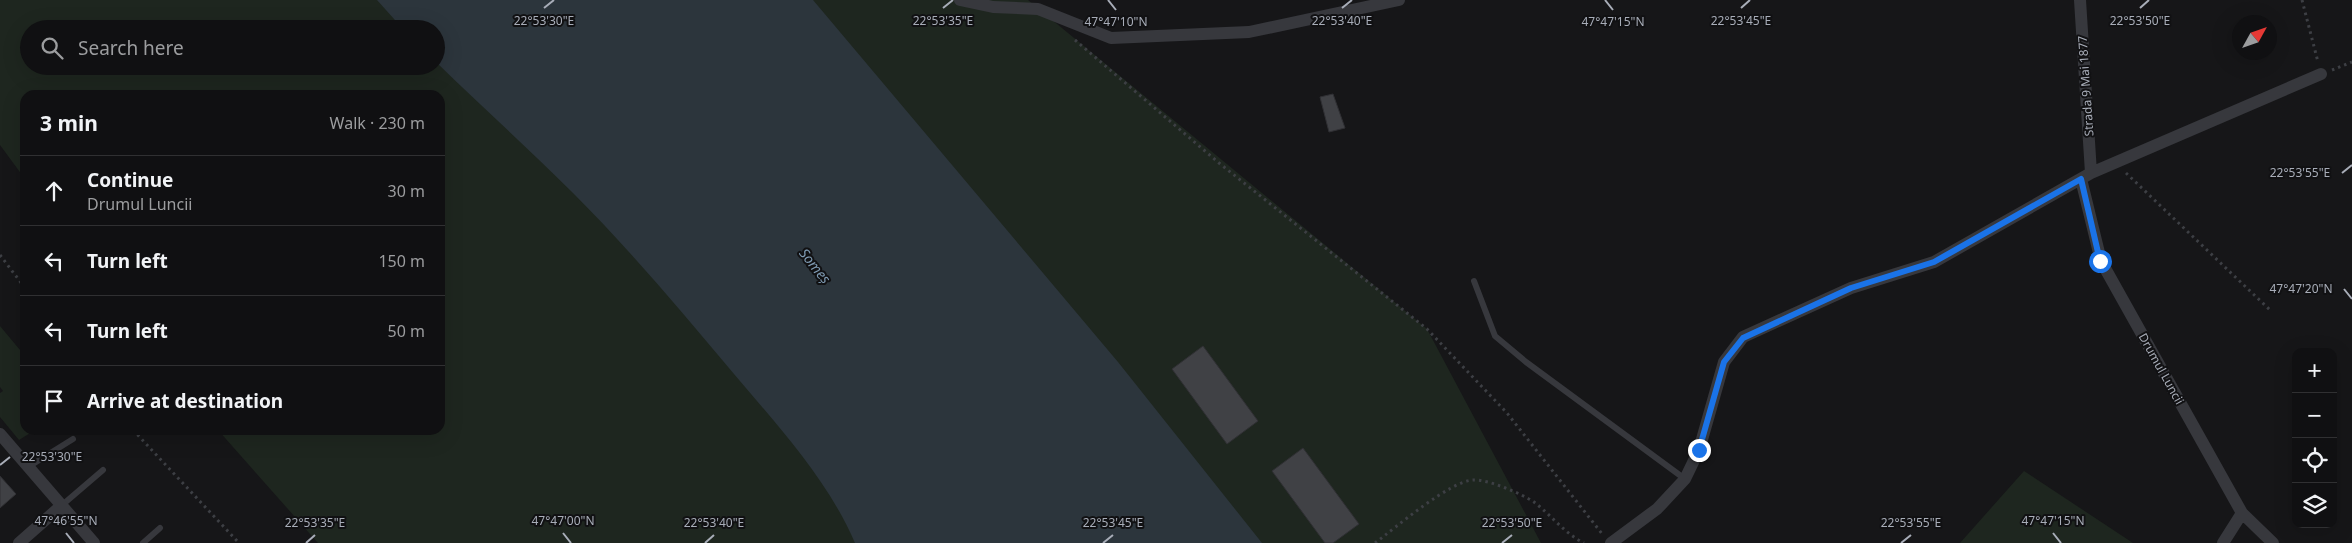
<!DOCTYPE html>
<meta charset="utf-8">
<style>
body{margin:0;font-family:"Noto Sans",sans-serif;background:#1e1e20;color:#f1f3f6}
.controls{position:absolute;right:15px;bottom:15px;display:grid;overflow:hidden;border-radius:10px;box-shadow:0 5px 20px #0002}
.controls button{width:45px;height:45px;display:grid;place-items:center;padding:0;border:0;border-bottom:1px solid #303032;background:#101012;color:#f1f3f6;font:25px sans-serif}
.compass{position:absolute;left:2232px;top:15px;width:45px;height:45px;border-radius:50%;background:#101012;box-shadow:0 5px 20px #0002;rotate:50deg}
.stop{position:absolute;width:15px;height:15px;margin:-11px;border:4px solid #1a73e8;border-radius:50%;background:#fff}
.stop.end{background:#1a73e8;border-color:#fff;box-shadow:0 1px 5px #0008}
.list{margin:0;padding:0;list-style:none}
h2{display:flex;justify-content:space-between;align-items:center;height:65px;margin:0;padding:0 20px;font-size:21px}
h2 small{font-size:16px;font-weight:400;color:#9c9d9f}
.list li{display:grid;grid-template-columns:32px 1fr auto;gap:15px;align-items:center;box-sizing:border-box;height:70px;padding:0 20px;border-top:1px solid #303032}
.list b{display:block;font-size:19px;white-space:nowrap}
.list p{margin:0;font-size:16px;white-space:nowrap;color:#9c9d9f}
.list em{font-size:16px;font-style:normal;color:#9c9d9f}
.icon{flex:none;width:28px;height:28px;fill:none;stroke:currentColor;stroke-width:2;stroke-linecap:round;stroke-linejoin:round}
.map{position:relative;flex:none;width:2352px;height:543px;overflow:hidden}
.search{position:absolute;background:#101012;box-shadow:0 5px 20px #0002;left:20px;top:20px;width:425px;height:55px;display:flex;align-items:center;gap:12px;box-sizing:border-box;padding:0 18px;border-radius:28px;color:#9c9d9f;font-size:19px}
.panel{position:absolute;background:#101012;box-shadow:0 5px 20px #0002;left:20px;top:90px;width:425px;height:345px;border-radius:15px}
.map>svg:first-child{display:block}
</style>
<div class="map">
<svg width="2352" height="543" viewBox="0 0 2352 543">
<rect width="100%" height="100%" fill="#161618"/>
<path fill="#1e261f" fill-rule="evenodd" d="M 0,0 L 1028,0 L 1427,329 L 1541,543 L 318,543 L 218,430 L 440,430 L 440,95 L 25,95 L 25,179 L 0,145 ZM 29,29 L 436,29 L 436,66 L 29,66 Z
M 0,326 L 25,356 L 25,430 L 35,430 L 19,440 L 0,417 L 0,393 L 3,391 L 0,387 Z
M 2024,471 L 2133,543 L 1960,543 Z"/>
<path fill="#2c353c" d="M 377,0 L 813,0 L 1118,362 L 1262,543 L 855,543 C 828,480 778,426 734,374 C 682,312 630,250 573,193 C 528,148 481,106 436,62 L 436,29 L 403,29 Z"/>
<path fill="#404145" stroke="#303034" d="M 1333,94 L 1345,128 L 1329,132 L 1320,97 Z
M 1203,346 L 1258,421 L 1227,444 L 1172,369 Z
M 1303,448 L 1359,524 L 1333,543 L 1325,543 L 1272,471 Z
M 0,476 L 16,494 L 0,508 Z"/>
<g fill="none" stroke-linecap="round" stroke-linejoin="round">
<path stroke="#3d3f44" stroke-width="3" stroke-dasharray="2.5 4" stroke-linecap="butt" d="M 2302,0 L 2318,62
M 1075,40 L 1219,163 L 1427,329 L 1507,413 L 1603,535
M 2332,70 L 2352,62
M 2126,173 L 2270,310
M 0,255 L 25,288
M 133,430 L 239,543
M 1375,543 C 1395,528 1450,481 1473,480 C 1488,479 1522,494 1534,502 C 1551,515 1564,533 1584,543"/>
<path stroke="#37383d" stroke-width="6" d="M 1474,281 L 1495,336 L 1526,362 L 1685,479
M 28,467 L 73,439
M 61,506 L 103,470
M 143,543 L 160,528"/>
<path stroke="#37383d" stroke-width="12" d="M 960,0 L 993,7 L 1038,9 L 1111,38 L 1249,32 L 1399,0
M 2080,0 L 2091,173
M 2081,179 L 2101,261 L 2242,513 L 2273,543
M 0,434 L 94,543
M 19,543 L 61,506
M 1611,543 L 1657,509 L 1685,479 L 1699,450 L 1724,362 L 1743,337 L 1851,288 L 1934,262 L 2091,173 L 2321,74
M 2223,543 L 2242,513"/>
</g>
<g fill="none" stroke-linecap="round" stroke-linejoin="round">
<path stroke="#1a73e8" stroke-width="6" d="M 1699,450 L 1724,362 L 1743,338 L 1851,288 L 1934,262 L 2081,179 L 2100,261"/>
</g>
<path fill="none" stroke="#a8adb8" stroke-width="2" d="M 1108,0 L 1116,10M 1605,0 L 1613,10M 544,8 L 554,0M 943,8 L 953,0M 1342,8 L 1352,0M 1741,8 L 1750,0M 2140,8 L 2149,0M 2342,173 L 2352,165M 2344,289 L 2352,299M 0,465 L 10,457M 66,533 L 74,543M 563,533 L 571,543M 2053,533 L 2061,543M 306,543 L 315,535M 705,543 L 714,535M 1103,543 L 1113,535M 1502,543 L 1512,535M 1901,543 L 1911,535"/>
<g text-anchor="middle" stroke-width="4" stroke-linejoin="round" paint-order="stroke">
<g font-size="12" fill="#a8adb8" stroke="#111113">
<text transform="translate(2086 86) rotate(-94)" y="4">Strada 9 Mai 1877</text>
<text transform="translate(2161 369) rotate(61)" y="4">Drumul Luncii</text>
</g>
<g font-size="14" font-style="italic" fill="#7f9bb3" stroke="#111113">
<text transform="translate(815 266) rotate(51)" y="5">Someș</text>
</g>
</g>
<g font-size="12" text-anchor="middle" fill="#a8adb8" stroke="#111113" stroke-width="4" stroke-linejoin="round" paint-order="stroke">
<text x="1741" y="25">22°53'45"E</text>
<text x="544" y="25">22°53'30"E</text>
<text x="943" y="25">22°53'35"E</text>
<text x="1342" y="25">22°53'40"E</text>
<text x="2140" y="25">22°53'50"E</text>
<text x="1116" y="26">47°47'10"N</text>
<text x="1613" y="26">47°47'15"N</text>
<text x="2300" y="177">22°53'55"E</text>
<text x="2301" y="293">47°47'20"N</text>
<text x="52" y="461">22°53'30"E</text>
<text x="66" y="525">47°46'55"N</text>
<text x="563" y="525">47°47'00"N</text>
<text x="2053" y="525">47°47'15"N</text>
<text x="315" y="527">22°53'35"E</text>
<text x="714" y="527">22°53'40"E</text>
<text x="1113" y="527">22°53'45"E</text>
<text x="1512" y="527">22°53'50"E</text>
<text x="1911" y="527">22°53'55"E</text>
</g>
</svg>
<div class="controls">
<button>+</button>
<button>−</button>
<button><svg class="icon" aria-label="locate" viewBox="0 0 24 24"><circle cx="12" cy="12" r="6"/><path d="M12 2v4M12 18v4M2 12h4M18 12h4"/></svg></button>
<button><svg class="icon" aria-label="layers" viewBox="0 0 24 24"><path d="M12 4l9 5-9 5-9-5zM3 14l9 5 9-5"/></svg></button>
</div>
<svg class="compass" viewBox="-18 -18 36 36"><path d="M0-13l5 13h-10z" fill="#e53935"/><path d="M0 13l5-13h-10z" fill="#9c9d9f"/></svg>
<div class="stop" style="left:2100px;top:261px"></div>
<div class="stop end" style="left:1699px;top:450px"></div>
<div class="search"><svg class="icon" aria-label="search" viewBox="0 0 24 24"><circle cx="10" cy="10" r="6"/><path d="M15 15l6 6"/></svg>Search here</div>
<section class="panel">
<h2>3 min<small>Walk · 230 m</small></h2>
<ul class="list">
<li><svg class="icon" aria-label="ahead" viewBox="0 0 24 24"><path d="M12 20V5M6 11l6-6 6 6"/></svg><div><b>Continue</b><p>Drumul Luncii</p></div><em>30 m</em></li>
<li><svg class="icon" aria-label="left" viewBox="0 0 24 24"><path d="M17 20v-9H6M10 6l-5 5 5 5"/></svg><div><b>Turn left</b></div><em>150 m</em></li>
<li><svg class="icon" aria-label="left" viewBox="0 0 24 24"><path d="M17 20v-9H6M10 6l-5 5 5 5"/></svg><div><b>Turn left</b></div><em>50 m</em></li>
<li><svg class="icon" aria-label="arrive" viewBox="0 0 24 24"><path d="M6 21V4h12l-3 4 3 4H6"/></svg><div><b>Arrive at destination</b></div></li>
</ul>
</section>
</div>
